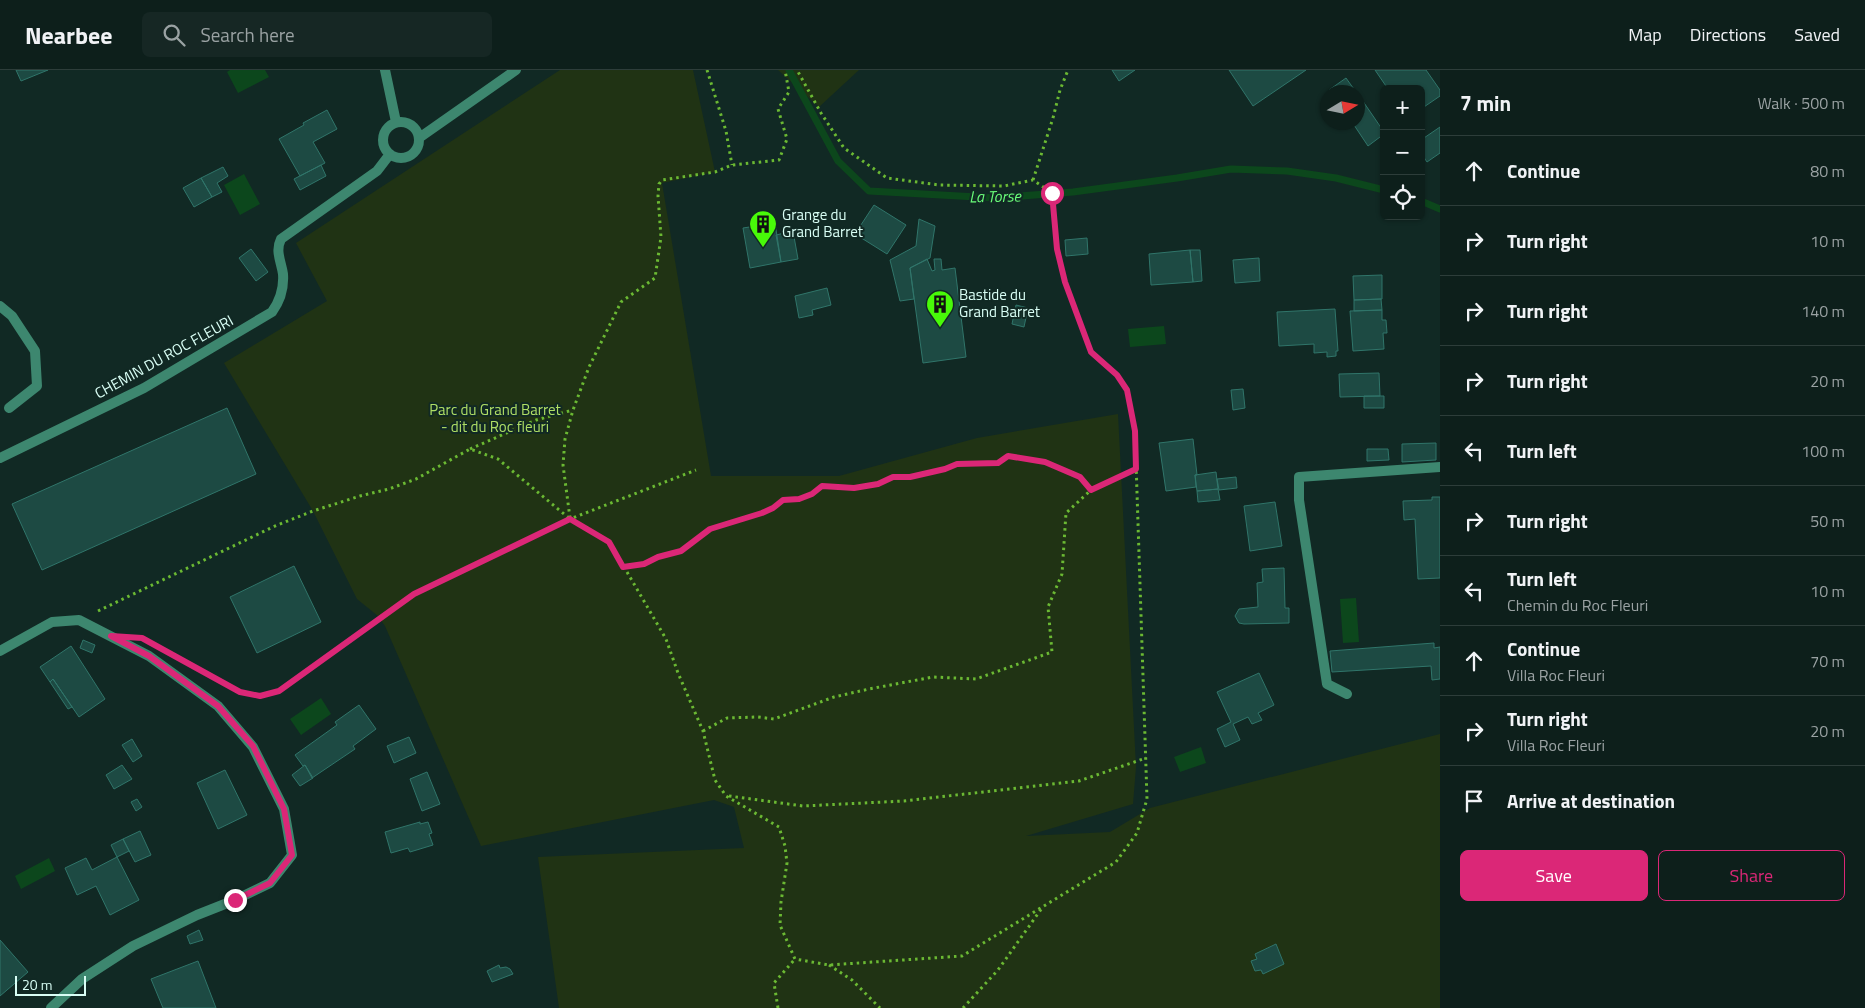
<!DOCTYPE html>
<meta charset="utf-8">
<style>
body{margin:0;font-family:"Titillium Web",sans-serif;background:#162724;color:#f1f3f6}
.controls{position:absolute;right:15px;top:15px;display:grid;overflow:hidden;border-radius:8px;box-shadow:0 1px 4px #0004}
.controls button{width:45px;height:45px;display:grid;place-items:center;padding:0;border:0;border-bottom:1px solid #2d3d3a;background:#0d1f1b;color:#f1f3f6;font:25px sans-serif}
.compass{position:absolute;left:1320px;top:15px;width:45px;height:45px;border-radius:50%;background:#0d1f1b;box-shadow:0 1px 4px #0004;rotate:80deg}
.scale{position:absolute;left:15px;bottom:12px;width:71px;box-sizing:border-box;padding-left:5px;border:2px solid #d9fef5;border-top:0;font-size:14px;line-height:18px;white-space:nowrap;color:#d9fef5;-webkit-text-stroke:4px #112924;paint-order:stroke}
.stop{position:absolute;width:15px;height:15px;margin:-11px;border:4px solid #db2777;border-radius:50%;background:#fff}
.stop.end{background:#db2777;border-color:#fff;box-shadow:0 1px 5px #0008}
.list{margin:0;padding:0;list-style:none}
h2{display:flex;justify-content:space-between;align-items:center;height:65px;margin:0;padding:0 20px;font-size:21px}
h2 small{font-size:16px;font-weight:400;color:#9aa2a3}
.list li{display:grid;grid-template-columns:32px 1fr auto;gap:15px;align-items:center;box-sizing:border-box;height:70px;padding:0 20px;border-top:1px solid #2d3d3a}
.list b{display:block;font-size:19px;white-space:nowrap}
.list p{margin:0;font-size:16px;white-space:nowrap;color:#9aa2a3}
.list em{font-size:16px;font-style:normal;color:#9aa2a3}
.actions{display:flex;gap:10px;padding:15px 20px}
.actions a{flex:1;padding:11px 0;border:1px solid #db2777;border-radius:8px;text-align:center;font-size:18px;color:#db2777}
.actions .main{background:#db2777;color:#fff}
.icon{flex:none;width:28px;height:28px;fill:none;stroke:currentColor;stroke-width:2;stroke-linecap:round;stroke-linejoin:round}
.map{position:relative;flex:none;width:1440px;height:938px;overflow:hidden}
header{display:flex;align-items:center;gap:30px;box-sizing:border-box;height:70px;padding:0 25px;background:#0d1f1b;border-bottom:1px solid #2d3d3a}
header strong{font-size:24px}
nav{display:flex;gap:28px;margin-inline-start:auto;font-size:18px}
.search{width:350px;height:45px;background:#162724;display:flex;align-items:center;gap:12px;box-sizing:border-box;padding:0 18px;border-radius:8px;color:#9aa2a3;font-size:19px}
main{display:flex}
aside{flex:1;background:#0d1f1b}
.map>svg:first-child{display:block}
</style>
<header>
<strong>Nearbee</strong>
<div class="search"><svg class="icon" aria-label="search" viewBox="0 0 24 24"><circle cx="10" cy="10" r="6"/><path d="M15 15l6 6"/></svg>Search here</div>
<nav><a>Map</a><a>Directions</a><a>Saved</a></nav>
</header>
<main>
<div class="map">
<svg width="1440" height="938" viewBox="0 0 1440 938">
<rect width="100%" height="100%" fill="#112924"/>
<path fill="#203314" d="M 560,0 L 693,0 L 715,102 L 662,113 L 711,406 L 839,406 L 977,368 L 1118,344 L 1136,697 L 1133,734 L 1026,766 L 1110,762 L 1150,738 L 1440,664 L 1440,938 L 559,938 L 538,787 L 744,778 L 734,737 L 714,730 L 481,776 L 385,556 L 378,546 L 357,529 L 313,441 L 224,293 L 327,231 L 296,173 Z
M 778,0 L 859,0 L 819,37 Z"/>
<path fill="#0c471c" d="M 230,0 L 265,0 L 269,7 L 238,23 L 227,2 Z
M 244,104 L 260,134 L 240,145 L 224,115 Z
M 1164,256 L 1166,274 L 1130,277 L 1128,259 Z
M 1356,528 L 1359,572 L 1343,573 L 1340,529 Z
M 321,628 L 331,644 L 301,665 L 290,649 Z
M 1201,677 L 1206,693 L 1180,702 L 1174,687 Z
M 49,788 L 55,801 L 21,819 L 15,806 Z"/>
<g fill="none" stroke-linecap="round" stroke-linejoin="round">
<path stroke="#0c471c" stroke-width="7" d="M 789,0 L 838,91 L 869,121 L 995,128 L 1073,122 L 1177,108 L 1231,99 L 1287,101 L 1336,108 L 1384,120
M 1421,131 L 1440,139"/>
</g>
<path fill="#1d4a43" stroke="#30756a" d="M 16,0 L 48,0 L 21,11 Z
M 1112,0 L 1135,0 L 1119,11 Z
M 1229,0 L 1306,0 L 1253,36 Z
M 1375,0 L 1426,0 L 1440,20 L 1440,26 L 1421,39 L 1421,19 L 1388,19 Z
M 1346,8 L 1356,22 L 1331,22 L 1329,20 Z
M 1358,24 L 1384,62 L 1384,64 L 1368,76 L 1352,52 L 1358,52 Z
M 327,40 L 337,59 L 313,72 L 325,93 L 300,106 L 279,69 L 304,55 L 303,53 Z
M 1440,57 L 1440,83 L 1427,92 L 1421,83 L 1421,70 Z
M 321,95 L 326,106 L 300,120 L 294,109 Z
M 223,97 L 228,106 L 217,113 L 222,122 L 212,127 L 201,108 Z
M 201,108 L 212,127 L 194,137 L 183,118 Z
M 874,135 L 906,155 L 887,184 L 855,164 Z
M 919,149 L 935,156 L 930,188 L 910,198 L 914,229 L 900,231 L 890,190 L 916,176 Z
M 775,153 L 781,192 L 750,198 L 743,158 Z
M 793,161 L 798,189 L 781,192 L 776,165 Z
M 1087,168 L 1088,184 L 1066,186 L 1065,170 Z
M 251,179 L 268,202 L 256,211 L 239,188 Z
M 1190,180 L 1193,212 L 1151,215 L 1149,184 Z
M 1190,180 L 1200,180 L 1202,211 L 1193,212 Z
M 1259,188 L 1260,211 L 1235,213 L 1233,190 Z
M 927,189 L 932,201 L 935,200 L 934,189 L 941,189 L 942,200 L 955,198 L 966,287 L 923,293 L 910,198 Z
M 1382,205 L 1382,229 L 1354,230 L 1353,206 Z
M 827,218 L 831,235 L 812,240 L 813,245 L 799,248 L 795,226 Z
M 1381,229 L 1382,240 L 1354,241 L 1354,230 Z
M 1016,235 L 1028,238 L 1024,257 L 1012,254 Z
M 1335,239 L 1338,281 L 1336,281 L 1336,286 L 1327,287 L 1327,282 L 1314,283 L 1314,274 L 1279,276 L 1277,242 Z
M 1382,240 L 1382,250 L 1386,250 L 1387,263 L 1383,263 L 1384,279 L 1353,281 L 1350,241 Z
M 1379,303 L 1380,326 L 1340,327 L 1339,304 Z
M 1243,319 L 1245,338 L 1233,340 L 1231,320 Z
M 1364,326 L 1384,326 L 1384,338 L 1364,338 Z
M 227,338 L 256,404 L 42,500 L 12,434 Z
M 1193,369 L 1197,405 L 1195,405 L 1196,417 L 1166,421 L 1159,373 Z
M 1436,373 L 1436,390 L 1402,392 L 1402,374 Z
M 1367,379 L 1388,379 L 1389,390 L 1367,391 Z
M 1216,402 L 1218,419 L 1197,421 L 1195,405 Z
M 1236,407 L 1237,418 L 1219,420 L 1217,409 Z
M 1218,419 L 1220,430 L 1198,432 L 1197,421 Z
M 1432,427 L 1440,427 L 1440,508 L 1418,509 L 1415,449 L 1404,450 L 1403,431 L 1432,430 Z
M 1275,432 L 1282,476 L 1250,481 L 1244,436 Z
M 294,496 L 321,552 L 257,583 L 230,527 Z
M 1284,498 L 1285,538 L 1289,538 L 1289,553 L 1244,554 L 1239,553 L 1235,546 L 1239,539 L 1258,537 L 1257,513 L 1263,512 L 1262,499 Z
M 83,570 L 95,575 L 92,583 L 80,578 Z
M 1434,573 L 1434,578 L 1440,577 L 1440,609 L 1432,610 L 1431,596 L 1332,602 L 1330,581 Z
M 71,576 L 105,629 L 79,647 L 53,609 L 50,612 L 40,597 Z
M 1259,603 L 1274,635 L 1258,643 L 1262,650 L 1252,654 L 1248,647 L 1233,654 L 1240,670 L 1225,677 L 1217,659 L 1231,652 L 1217,622 Z
M 53,609 L 72,637 L 68,639 L 50,612 Z
M 359,635 L 376,659 L 353,676 L 355,679 L 312,708 L 305,695 L 303,696 L 295,685 L 337,655 L 335,652 Z
M 409,667 L 416,683 L 394,693 L 387,676 Z
M 132,669 L 142,686 L 133,692 L 122,675 Z
M 122,695 L 132,709 L 114,719 L 106,705 Z
M 305,695 L 313,708 L 300,716 L 292,705 Z
M 225,700 L 247,745 L 218,759 L 197,713 Z
M 427,702 L 440,734 L 422,741 L 410,709 Z
M 137,729 L 142,737 L 136,741 L 131,732 Z
M 420,752 L 420,754 L 428,752 L 432,763 L 429,764 L 433,775 L 410,782 L 408,778 L 391,783 L 385,762 Z
M 140,761 L 151,785 L 135,792 L 123,769 Z
M 123,769 L 129,781 L 117,787 L 111,775 Z
M 117,787 L 139,830 L 110,845 L 96,816 L 77,825 L 65,798 L 86,788 L 92,800 Z
M 199,860 L 203,870 L 190,874 L 187,866 Z
M 0,870 L 28,902 L 0,926 Z
M 1276,874 L 1284,894 L 1263,904 L 1261,900 L 1255,901 L 1251,891 L 1257,889 L 1255,884 Z
M 198,891 L 216,938 L 163,938 L 151,909 Z
M 499,895 L 500,898 L 506,897 L 510,899 L 513,904 L 492,912 L 487,901 Z"/>
<g fill="none" stroke-linecap="round" stroke-linejoin="round">
<path stroke="#6bb933" stroke-width="3" stroke-dasharray="2.5 4" stroke-linecap="butt" d="M 707,0 L 726,61 L 732,95
M 1033,110 L 1053,48 L 1060,20 L 1068,0
M 470,379 L 536,350 L 573,340
M 570,448 L 563,395 L 565,369 L 573,340 L 589,297 L 621,232 L 655,208 L 661,167 L 658,126 L 659,114 L 662,110 L 715,102 L 732,95 L 779,90 L 787,69 L 778,39 L 789,22 L 785,0
M 623,497 L 644,493 L 658,487 L 681,481 L 710,459 L 762,443 L 773,438 L 783,430 L 799,429 L 812,424 L 822,416 L 855,418 L 878,414 L 893,407 L 910,407 L 945,399 L 957,394 L 998,393 L 1007,386 L 1045,392 L 1080,407 L 1091,420
M 98,541 L 275,456 L 313,441 L 360,426 L 389,419 L 416,409 L 470,379 L 498,389 L 570,449 L 609,471 L 666,569 L 678,603 L 703,661 L 715,710 L 726,726 L 779,757 L 785,776 L 787,793 L 781,832 L 780,855 L 795,889 L 829,895 L 962,886 L 1116,792 L 1137,763 L 1147,729 L 1135,361 L 1127,320 L 1117,305 L 1091,283 L 1065,212 L 1057,179 L 1052,123 L 1033,110 L 1004,116 L 939,115 L 887,108 L 844,78 L 821,43 L 797,0
M 200,600 L 240,622 L 260,626 L 279,621 L 414,525 L 570,449 L 696,400
M 703,661 L 727,648 L 758,647 L 774,649 L 834,627 L 869,619 L 933,607 L 976,609 L 1052,582 L 1048,537 L 1062,504 L 1066,443 L 1091,420 L 1136,399
M 729,726 L 803,736 L 904,731 L 1079,711 L 1146,688
M 829,895 L 852,910 L 880,938
M 778,938 L 774,913 L 795,889
M 963,938 L 998,900 L 1042,838"/>
<path stroke="#3d876f" stroke-width="10" d="M 385,0 L 396,52
M383 70a18 18 0 1 1 36 0a18 18 0 1 1-36 0Z
M 419,68 L 516,0
M 0,236 L 12,246 L 35,281 L 37,316 L 9,338
M 0,388 L 144,318 L 272,242 C 280,231 284,218 283,204 C 281,191 275,181 281,169 L 377,101 L 390,84
M 0,581 L 52,552 L 79,550 L 149,586 L 218,636 L 253,677 L 284,739 L 292,785 L 270,813 L 235,830 L 197,845 L 133,876 L 82,909 L 51,938
M 1347,624 L 1327,614 L 1299,430 L 1299,407 L 1440,397"/>
</g>
<g fill="none" stroke-linecap="round" stroke-linejoin="round">
<path stroke="#db2777" stroke-width="6" d="M 235,830 L 270,813 L 292,785 L 284,739 L 253,676 L 218,636 L 149,586 L 111,566 L 142,568 L 240,622 L 260,626 L 279,621 L 414,524 L 570,449 L 609,472 L 623,497 L 644,494 L 658,487 L 681,481 L 710,459 L 762,443 L 773,438 L 783,430 L 799,429 L 812,424 L 822,416 L 854,418 L 878,414 L 893,407 L 910,407 L 945,399 L 957,394 L 998,393 L 1008,386 L 1045,392 L 1080,407 L 1091,420 L 1136,399 L 1135,361 L 1127,320 L 1117,305 L 1091,282 L 1065,212 L 1057,179 L 1052,123"/>
</g>
<defs>
<g id="building-pin" transform="scale(1.4375)"><path d="M0 17L-7.5 6A9.5 9.5 0 1 1 7.5 6Z" fill="#48fa09" stroke="#112924"/><path d="M-4-6H4V6H1V3H-1V6H-4ZM-2.5-4.3h1.7v1.8h-1.7ZM.8-4.3h1.7v1.8H.8ZM-2.5-1h1.7V.8h-1.7ZM.8-1h1.7V.8H.8Z" fill="#111"/></g>
</defs>
<g fill-rule="evenodd">
<use href="#building-pin" x="763" y="154"/>
<use href="#building-pin" x="940" y="234"/>
</g>
<g text-anchor="middle" stroke-width="4" stroke-linejoin="round" paint-order="stroke">
<g font-size="15" fill="#d9fef5" stroke="#112924" text-anchor="start">
<text x="782" y="150">Grange du<tspan x="782" dy="17">Grand Barret</tspan></text>
<text x="959" y="230">Bastide du<tspan x="959" dy="17">Grand Barret</tspan></text>
</g>
<g font-size="15" fill="#d9fef5" stroke="#112924">
<text transform="translate(164 287) rotate(-29)" y="5">CHEMIN DU ROC FLEURI</text>
</g>
<g font-size="15" fill="#afde65" stroke="#112924">
<text x="495" y="345">Parc du Grand Barret<tspan x="495" dy="17">- dit du Roc fleuri</tspan></text>
</g>
<g font-size="16" font-style="italic" fill="#69fc79" stroke="#112924">
<text transform="translate(995 126) rotate(-1)" y="6">La Torse</text>
</g>
</g>
</svg>
<div class="controls">
<button>+</button>
<button>−</button>
<button><svg class="icon" aria-label="locate" viewBox="0 0 24 24"><circle cx="12" cy="12" r="6"/><path d="M12 2v4M12 18v4M2 12h4M18 12h4"/></svg></button>
</div>
<svg class="compass" viewBox="-18 -18 36 36"><path d="M0-13l5 13h-10z" fill="#e53935"/><path d="M0 13l5-13h-10z" fill="#9aa2a3"/></svg>
<div class="scale">20 m</div>
<div class="stop" style="left:1052px;top:123px"></div>
<div class="stop end" style="left:235px;top:830px"></div>
</div>
<aside>
<h2>7 min<small>Walk · 500 m</small></h2>
<ul class="list">
<li><svg class="icon" aria-label="ahead" viewBox="0 0 24 24"><path d="M12 20V5M6 11l6-6 6 6"/></svg><div><b>Continue</b></div><em>80 m</em></li>
<li><svg class="icon" aria-label="right" viewBox="0 0 24 24"><path d="M7 20v-9h11M14 6l5 5-5 5"/></svg><div><b>Turn right</b></div><em>10 m</em></li>
<li><svg class="icon" aria-label="right" viewBox="0 0 24 24"><path d="M7 20v-9h11M14 6l5 5-5 5"/></svg><div><b>Turn right</b></div><em>140 m</em></li>
<li><svg class="icon" aria-label="right" viewBox="0 0 24 24"><path d="M7 20v-9h11M14 6l5 5-5 5"/></svg><div><b>Turn right</b></div><em>20 m</em></li>
<li><svg class="icon" aria-label="left" viewBox="0 0 24 24"><path d="M17 20v-9H6M10 6l-5 5 5 5"/></svg><div><b>Turn left</b></div><em>100 m</em></li>
<li><svg class="icon" aria-label="right" viewBox="0 0 24 24"><path d="M7 20v-9h11M14 6l5 5-5 5"/></svg><div><b>Turn right</b></div><em>50 m</em></li>
<li><svg class="icon" aria-label="left" viewBox="0 0 24 24"><path d="M17 20v-9H6M10 6l-5 5 5 5"/></svg><div><b>Turn left</b><p>Chemin du Roc Fleuri</p></div><em>10 m</em></li>
<li><svg class="icon" aria-label="ahead" viewBox="0 0 24 24"><path d="M12 20V5M6 11l6-6 6 6"/></svg><div><b>Continue</b><p>Villa Roc Fleuri</p></div><em>70 m</em></li>
<li><svg class="icon" aria-label="right" viewBox="0 0 24 24"><path d="M7 20v-9h11M14 6l5 5-5 5"/></svg><div><b>Turn right</b><p>Villa Roc Fleuri</p></div><em>20 m</em></li>
<li><svg class="icon" aria-label="arrive" viewBox="0 0 24 24"><path d="M6 21V4h12l-3 4 3 4H6"/></svg><div><b>Arrive at destination</b></div></li>
</ul>
<div class="actions"><a class="main">Save</a><a>Share</a></div>
</aside>
</main>
